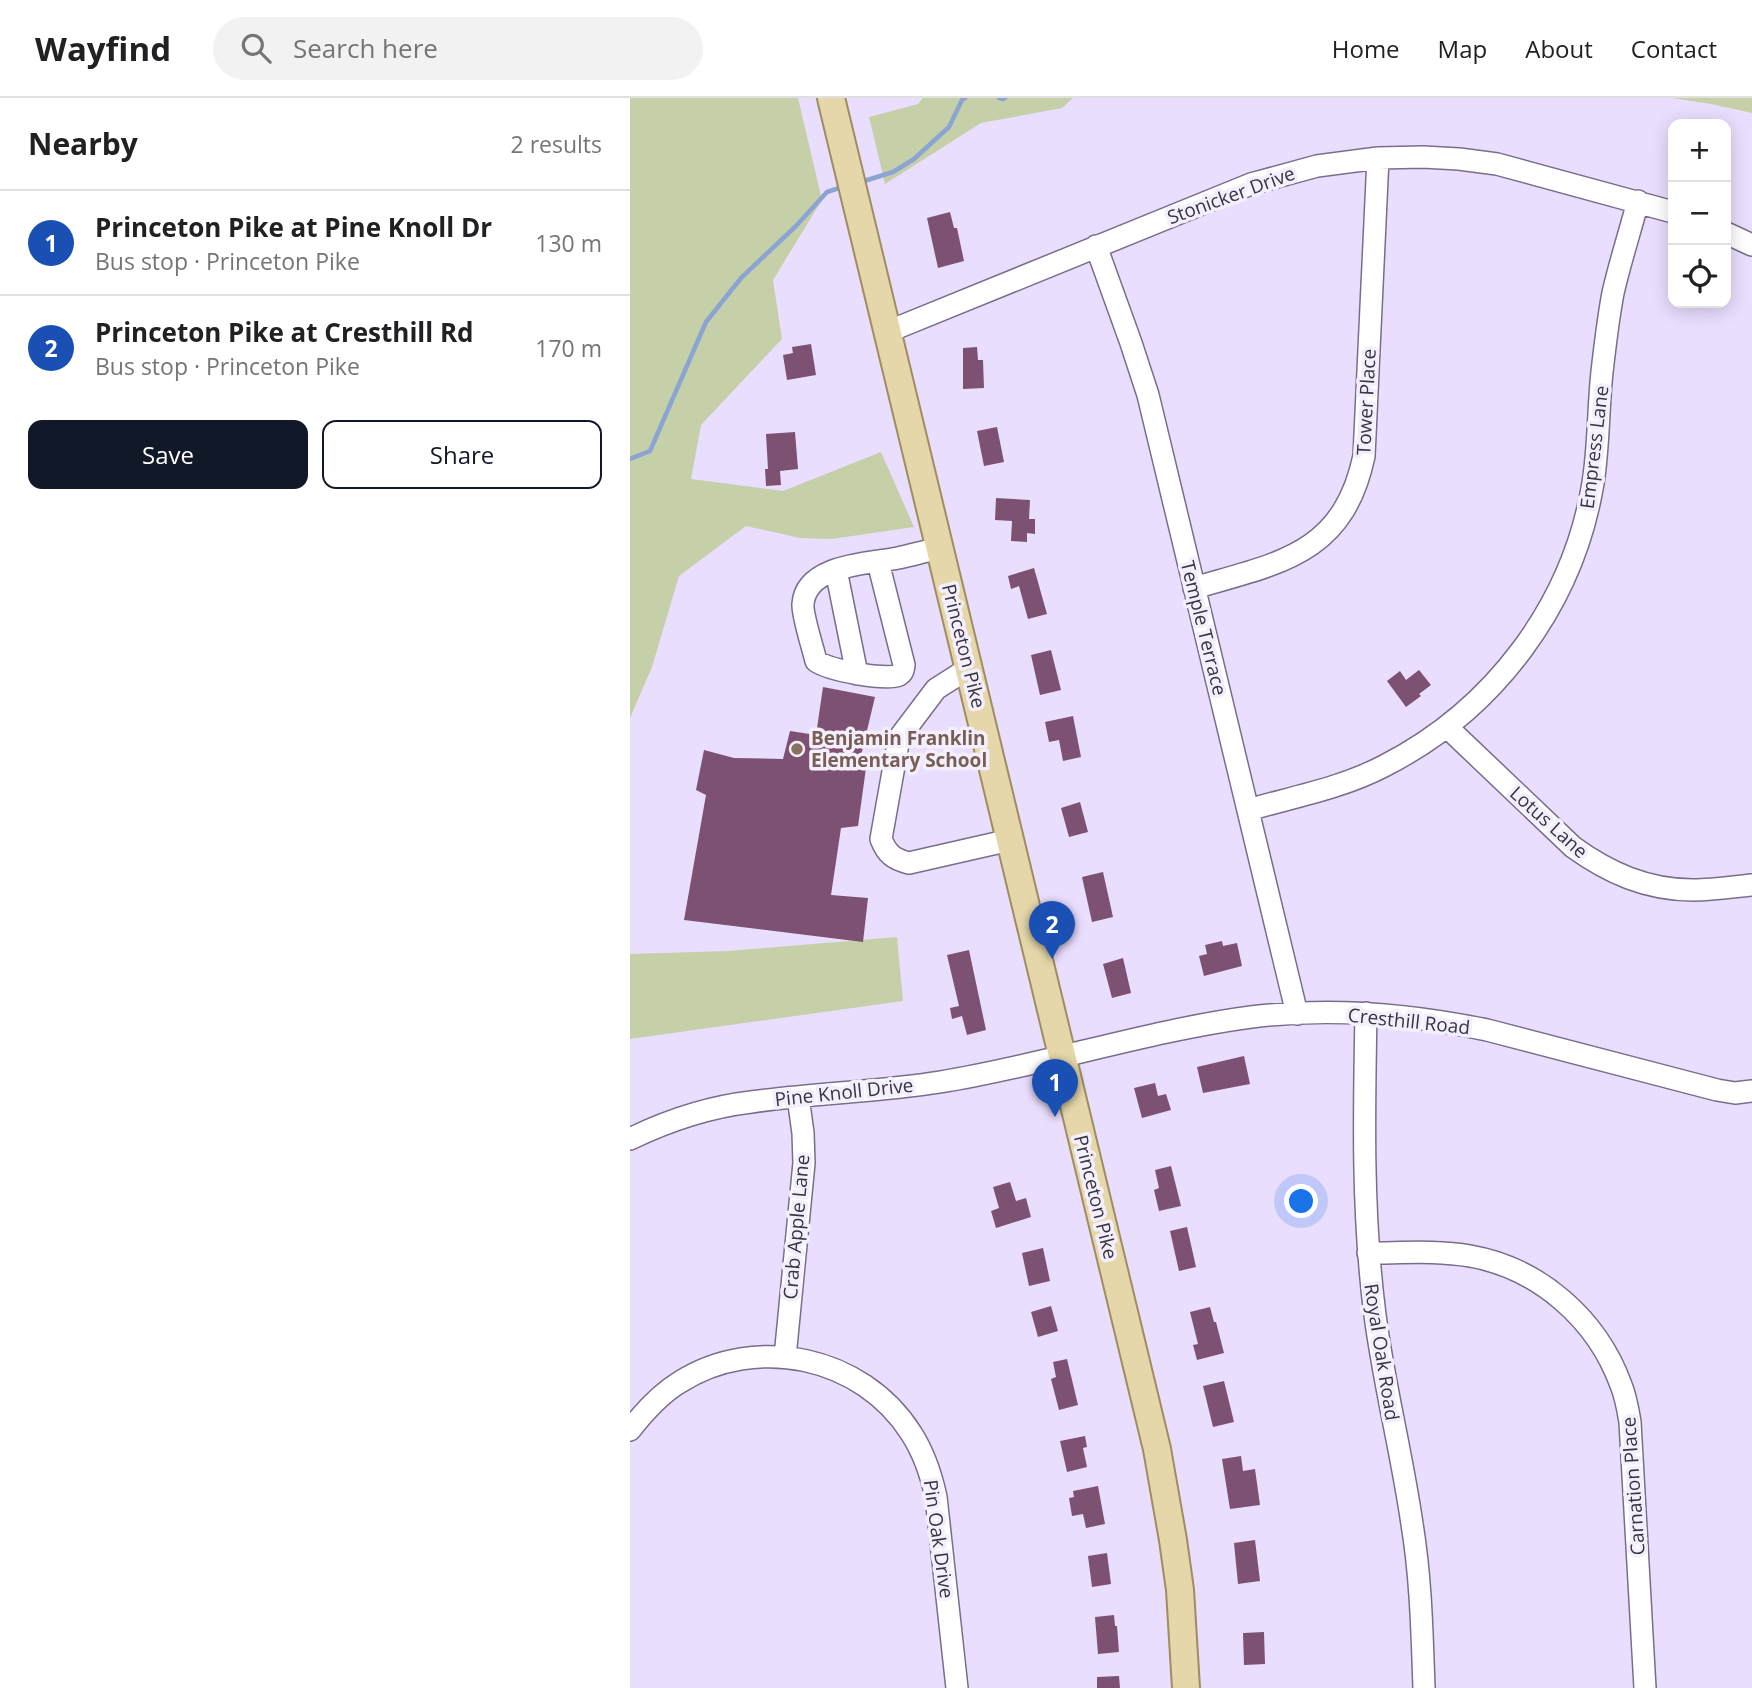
<!DOCTYPE html>
<meta charset="utf-8">
<style>
body{margin:0;font-family:"Open Sans",sans-serif;background:#f2f2f2;color:#202124}
.controls{position:absolute;right:21px;top:21px;display:grid;overflow:hidden;border-radius:14px;box-shadow:0 4px 18px #0003}
.controls button{width:63px;height:63px;display:grid;place-items:center;padding:0;border:0;border-bottom:2px solid #e0e0e0;background:#fff;color:#202124;font:35px sans-serif}
.you{position:absolute;left:672px;top:1104px;width:24px;height:24px;margin:-18px;border:5px solid #fff;border-radius:50%;background:#1a73e8;box-shadow:0 0 0 10px #1a73e833}
.badge{display:grid;place-items:center;width:46px;height:46px;border-radius:50%;background:#111827;color:#fff;font-size:23px;font-weight:700}
.pin{position:absolute;translate:-50% -58px;filter:drop-shadow(0 2px 4px #0008)}
.pin::after{content:'';position:absolute;top:37px;width:24px;height:21px;background:inherit;clip-path:polygon(0 0,100% 0,50% 100%)}
.list{margin:0;padding:0;list-style:none}
h2{display:flex;justify-content:space-between;align-items:center;height:91px;margin:0;padding:0 28px;font-size:30px}
h2 small{font-size:23px;font-weight:400;color:#757577}
.list li{display:grid;grid-template-columns:46px 1fr auto;gap:21px;align-items:center;box-sizing:border-box;height:105px;padding:0 28px;border-top:2px solid #e0e0e0}
.list b{display:block;font-size:26px;white-space:nowrap}
.list p{margin:0;font-size:23px;white-space:nowrap;color:#757577}
.list em{font-size:23px;font-style:normal;color:#757577}
.actions{display:flex;gap:14px;padding:21px 28px}
.actions a{flex:1;padding:16px 0;border:2px solid #111827;border-radius:14px;text-align:center;font-size:24px;color:#111827}
.actions .main{background:#111827;color:#fff}
.icon{flex:none;width:38px;height:38px;fill:none;stroke:currentColor;stroke-width:2;stroke-linecap:round;stroke-linejoin:round}
.map{position:relative;flex:none;width:1122px;height:1590px;overflow:hidden}
header{display:flex;align-items:center;gap:42px;box-sizing:border-box;height:98px;padding:0 35px;background:#fff;border-bottom:2px solid #e0e0e0}
header strong{font-size:33px}
nav{display:flex;gap:38px;margin-inline-start:auto;font-size:24px}
.search{width:490px;height:63px;background:#f2f2f2;display:flex;align-items:center;gap:18px;box-sizing:border-box;padding:0 24px;border-radius:38px;color:#757577;font-size:26px}
main{display:flex}
aside{flex:1;background:#fff}
.map>svg:first-child{display:block}
</style>
<header>
<strong>Wayfind</strong>
<div class="search"><svg class="icon" aria-label="search" viewBox="0 0 24 24"><circle cx="10" cy="10" r="6"/><path d="M15 15l6 6"/></svg>Search here</div>
<nav><a>Home</a><a>Map</a><a>About</a><a>Contact</a></nav>
</header>
<main>
<aside>
<h2>Nearby<small>2 results</small></h2>
<ul class="list">
<li><span class="badge" style="background:#1a4fb4">1</span><div><b>Princeton Pike at Pine Knoll Dr</b><p>Bus stop · Princeton Pike</p></div><em>130 m</em></li>
<li><span class="badge" style="background:#1a4fb4">2</span><div><b>Princeton Pike at Cresthill Rd</b><p>Bus stop · Princeton Pike</p></div><em>170 m</em></li>
</ul>
<div class="actions"><a class="main">Save</a><a>Share</a></div>
</aside>
<div class="map">
<svg width="1122" height="1590" viewBox="0 0 1122 1590">
<rect width="100%" height="100%" fill="#eadefe"/>
<path fill="#c5d0a9" d="M 0,0 L 168,0 L 192,102 L 143,182 L 152,241 L 71,327 L 61,381 L 153,393 L 251,354 L 284,429 L 202,441 L 170,440 L 116,428 L 49,478 L 22,569 L 0,620 Z
M 293,0 L 443,0 L 432,10 L 351,25 L 255,86 L 239,19 L 288,6 Z
M 1042,0 L 1122,0 L 1122,15 L 1081,6 Z
M 267,839 L 273,903 L 0,941 L 0,856 L 98,853 Z"/>
<g fill="none" stroke-linecap="round" stroke-linejoin="round">
<path stroke="#8ca4d2" stroke-width="4.5" d="M 369,0 L 373,1 L 375,0
M 231,84 L 263,74 L 284,61 L 319,29 L 332,2 L 335,0
M 0,361 L 20,353 L 76,224 L 111,180 L 166,128 L 197,94 L 212,89"/>
</g>
<path fill="#7c5171" d="M 320,114 L 324,130 L 327,130 L 334,163 L 308,170 L 297,120 Z
M 181,246 L 186,277 L 157,282 L 153,257 L 163,255 L 162,249 Z
M 347,249 L 348,262 L 353,262 L 354,290 L 333,291 L 333,250 Z
M 367,329 L 374,364 L 354,368 L 347,333 Z
M 165,334 L 168,371 L 150,373 L 151,387 L 136,388 L 135,371 L 138,371 L 136,336 Z
M 366,400 L 400,402 L 399,421 L 405,421 L 405,436 L 397,435 L 397,444 L 381,443 L 382,423 L 365,422 Z
M 404,470 L 417,516 L 398,521 L 389,488 L 381,491 L 378,478 Z
M 421,552 L 431,592 L 410,597 L 401,557 Z
M 789,572 L 801,587 L 789,596 L 791,598 L 776,609 L 757,583 L 770,573 L 776,582 Z
M 193,589 L 245,599 L 229,666 L 236,670 L 228,728 L 211,730 L 201,797 L 238,800 L 233,844 L 54,822 L 76,697 L 66,692 L 74,652 L 104,660 L 153,661 L 160,633 L 186,637 Z
M 443,618 L 451,659 L 433,663 L 429,642 L 419,644 L 415,624 Z
M 450,704 L 458,734 L 439,739 L 431,710 Z
M 473,774 L 483,819 L 462,824 L 452,779 Z
M 592,843 L 593,848 L 607,845 L 612,868 L 574,878 L 569,858 L 577,856 L 575,847 Z
M 339,852 L 356,932 L 337,937 L 332,918 L 322,921 L 320,910 L 329,908 L 317,857 Z
M 493,860 L 501,895 L 482,900 L 473,866 Z
M 614,958 L 620,986 L 573,995 L 567,969 Z
M 525,985 L 528,998 L 536,996 L 541,1012 L 512,1020 L 504,990 Z
M 541,1068 L 551,1108 L 529,1113 L 524,1092 L 529,1090 L 525,1072 Z
M 380,1084 L 386,1103 L 396,1100 L 401,1119 L 366,1130 L 361,1113 L 369,1110 L 363,1089 Z
M 557,1129 L 566,1169 L 549,1173 L 540,1133 Z
M 413,1150 L 420,1183 L 399,1188 L 392,1155 Z
M 421,1208 L 428,1233 L 408,1239 L 401,1214 Z
M 580,1209 L 584,1224 L 586,1224 L 594,1255 L 567,1262 L 563,1247 L 568,1246 L 560,1214 Z
M 437,1261 L 448,1307 L 429,1312 L 421,1281 L 426,1279 L 423,1264 Z
M 594,1283 L 604,1324 L 583,1329 L 573,1288 Z
M 455,1338 L 457,1349 L 453,1350 L 457,1369 L 437,1374 L 430,1343 Z
M 611,1358 L 613,1373 L 625,1371 L 630,1407 L 600,1411 L 592,1361 Z
M 468,1388 L 475,1426 L 456,1430 L 453,1416 L 442,1418 L 439,1400 L 444,1399 L 443,1393 Z
M 625,1442 L 630,1483 L 608,1486 L 604,1445 Z
M 477,1455 L 481,1486 L 462,1489 L 458,1458 Z
M 484,1517 L 485,1528 L 487,1528 L 489,1554 L 468,1556 L 465,1519 Z
M 634,1534 L 635,1566 L 614,1567 L 613,1535 Z
M 489,1578 L 490,1590 L 467,1590 L 467,1579 Z"/>
<g fill="none" stroke-linecap="round" stroke-linejoin="round">
<g stroke="#796e8a" stroke-width="24">
<path id="minor" d="M 1096,135 L 1122,147
M 466,148 L 501,245 L 518,297 L 667,916
M 257,234 L 621,86 L 687,68 L 748,60 L 793,59 L 829,61 L 867,66 L 1043,114
M 248,464 L 274,567 C 273,572 274,574 269,577 C 255,583 199,572 186,563 C 183,550 172,517 173,506 C 176,466 239,466 268,460 C 282,457 296,453 310,450
M 206,472 L 227,576
M 564,490 C 649,465 713,457 734,358 L 748,60
M 339,570 L 306,591 L 269,640 L 251,741 C 257,756 263,761 279,765 L 380,742
M 817,629 L 943,749 C 979,775 1017,792 1063,792 C 1082,792 1102,789 1122,787
M 618,712 C 663,699 712,690 754,668 C 864,612 943,507 963,385 C 969,348 968,311 972,274 C 975,248 978,221 983,195 C 990,164 1000,134 1008,103
M 736,915 C 734,1016 732,1116 745,1217 C 754,1287 772,1356 782,1426 C 791,1480 792,1535 794,1590
M 0,1041 C 37,1023 79,1009 121,1004 C 184,995 248,994 310,984 C 415,967 516,933 621,919 C 700,909 780,916 857,932 L 1087,992 L 1105,995 L 1122,993
M 738,1155 C 771,1155 807,1152 840,1158 C 909,1170 967,1221 991,1287 C 996,1299 998,1312 1000,1324 L 1015,1590
M 155,1259 L 174,1065 L 173,1035 L 168,999
M 0,1332 C 14,1314 30,1296 50,1284 C 126,1236 232,1258 281,1335 C 294,1355 301,1376 306,1399 L 327,1590"/>
</g>
<g stroke="#9e8d60" stroke-width="30">
<path id="major" d="M 201,0 L 527,1351 L 543,1442 L 550,1492 L 556,1590"/>
</g>
<use href="#minor" stroke="#fff" stroke-width="21"/>
<use href="#major" stroke="#e5d7aa" stroke-width="26"/>
</g>
<circle fill="#8d6e63" stroke="#f4effc" stroke-width="2.5" cx="167" cy="651" r="7"/>
<g text-anchor="middle" stroke-width="7" stroke-linejoin="round" paint-order="stroke">
<g font-size="19" fill="#393440" stroke="#f4effc">
<text transform="translate(601 97) rotate(-20)" y="7">Stonicker Drive</text>
<text transform="translate(736 304) rotate(-87)" y="7">Tower Place</text>
<text transform="translate(964 349) rotate(-83)" y="7">Empress Lane</text>
<text transform="translate(574 530) rotate(76)" y="7">Temple Terrace</text>
<text transform="translate(334 548) rotate(76)" y="7">Princeton Pike</text>
<text transform="translate(919 724) rotate(42)" y="7">Lotus Lane</text>
<text transform="translate(779 923) rotate(6)" y="7">Cresthill Road</text>
<text transform="translate(214 994) rotate(-6)" y="7">Pine Knoll Drive</text>
<text transform="translate(466 1099) rotate(76)" y="7">Princeton Pike</text>
<text transform="translate(166 1129) rotate(-85)" y="7">Crab Apple Lane</text>
<text transform="translate(752 1254) rotate(81)" y="7">Royal Oak Road</text>
<text transform="translate(1003 1388) rotate(-94)" y="7">Carnation Place</text>
<text transform="translate(309 1441) rotate(82)" y="7">Pin Oak Drive</text>
</g>
<g font-size="19" font-weight="bold" fill="#785e54" stroke="#f4effc" text-anchor="start">
<text x="181" y="647">Benjamin Franklin<tspan x="181" dy="22">Elementary School</tspan></text>
</g>
</g>
</svg>
<div class="controls">
<button>+</button>
<button>−</button>
<button><svg class="icon" aria-label="locate" viewBox="0 0 24 24"><circle cx="12" cy="12" r="6"/><path d="M12 2v4M12 18v4M2 12h4M18 12h4"/></svg></button>
</div>
<div class="you"></div>
<div class="pin badge" style="left:425px;top:1019px;background:#1a4fb4">1</div>
<div class="pin badge" style="left:422px;top:861px;background:#1a4fb4">2</div>
</div>
</main>
